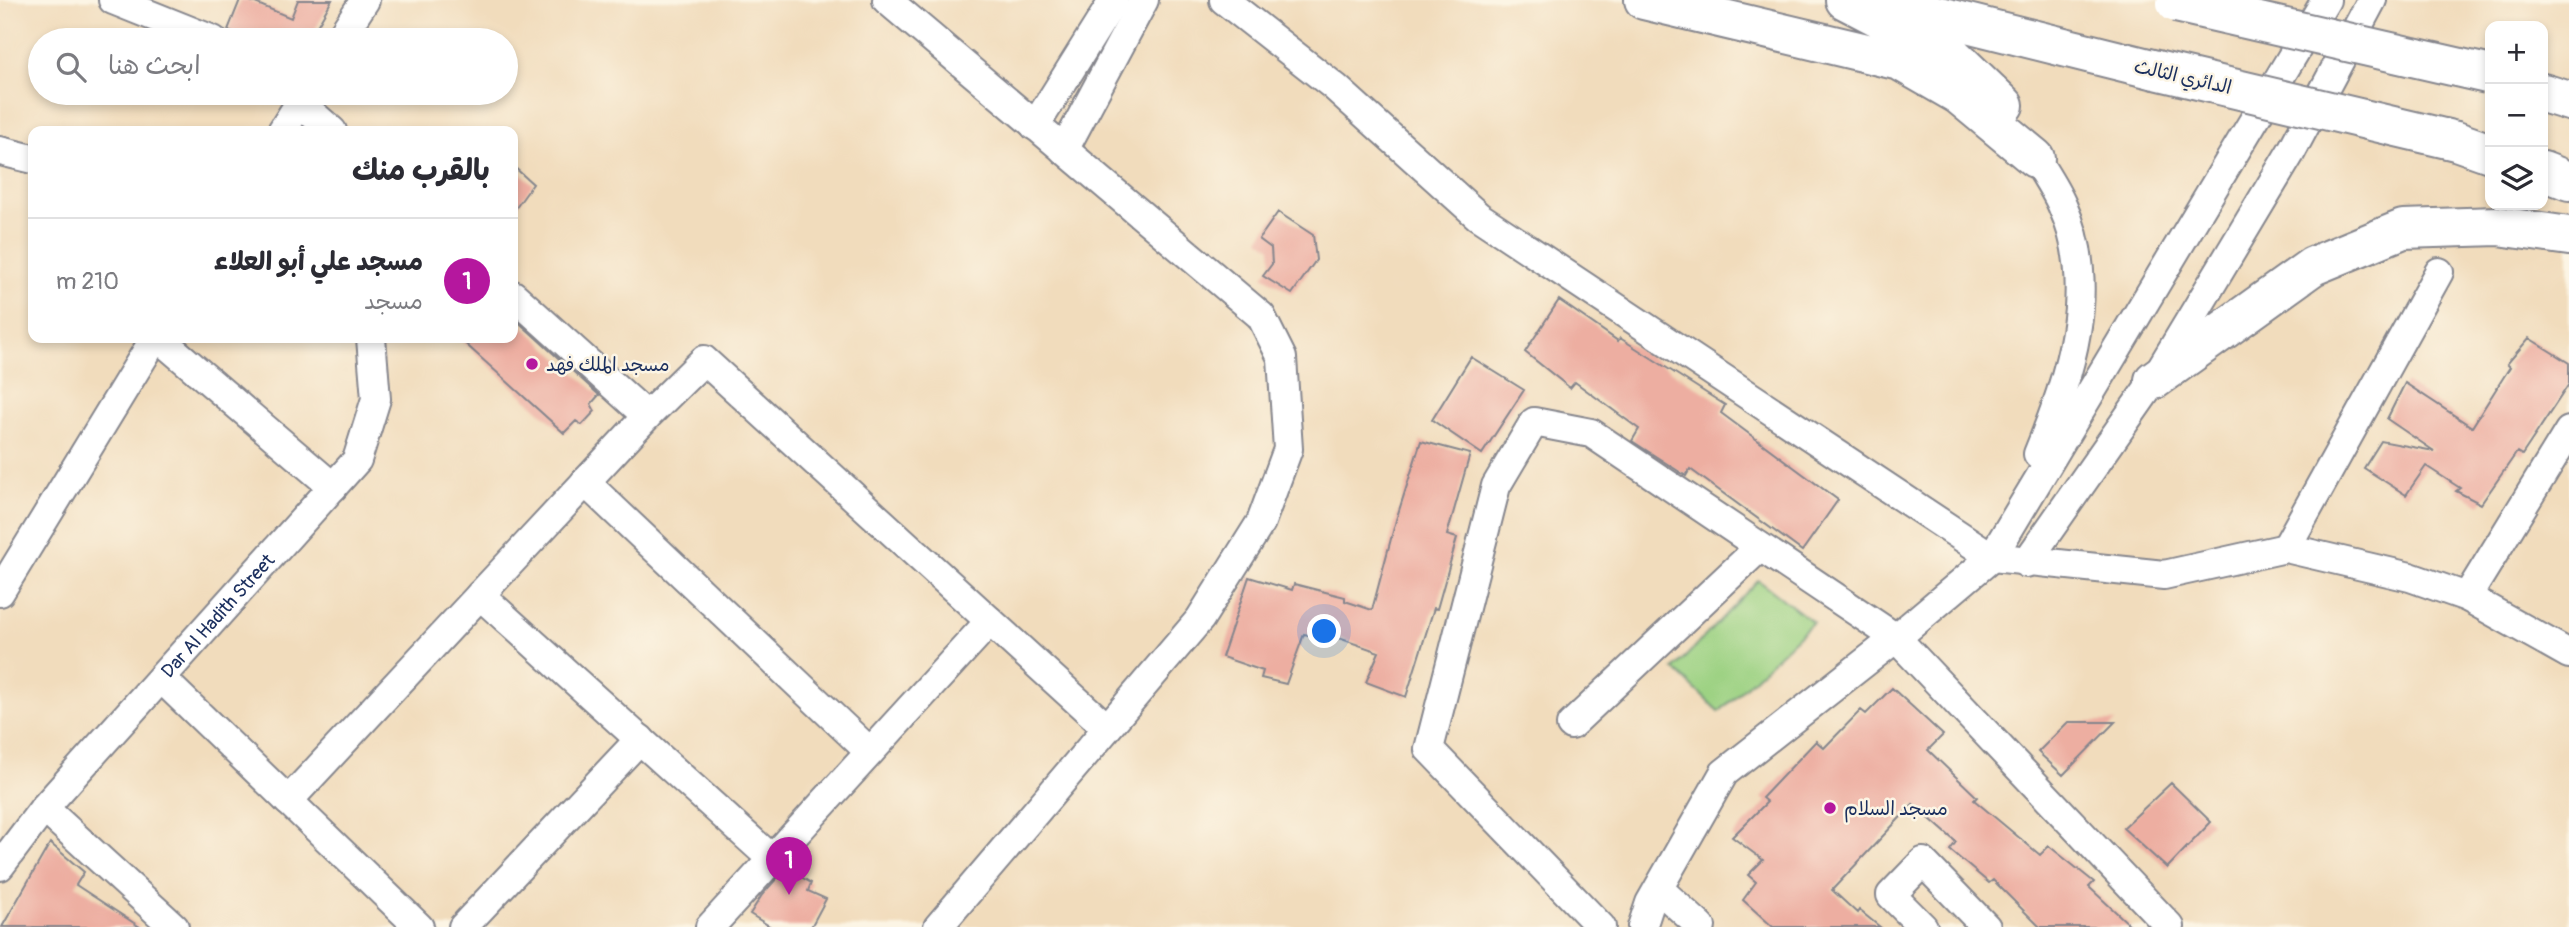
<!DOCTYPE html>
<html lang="ar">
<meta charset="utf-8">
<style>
body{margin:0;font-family:Pangolin,"Playpen Sans Arabic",sans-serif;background:#f7f7f7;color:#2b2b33;direction:rtl}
.controls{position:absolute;right:21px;top:21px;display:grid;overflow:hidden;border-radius:14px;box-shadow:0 4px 10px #0003}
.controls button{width:63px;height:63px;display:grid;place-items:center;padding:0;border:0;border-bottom:2px solid #e1e1e2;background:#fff;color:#2b2b33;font:35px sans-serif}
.you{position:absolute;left:1325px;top:632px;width:24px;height:24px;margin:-18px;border:5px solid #fff;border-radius:50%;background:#1a73e8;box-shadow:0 0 0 10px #1a73e833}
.badge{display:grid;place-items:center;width:46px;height:46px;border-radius:50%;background:#b5179e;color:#fff;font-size:23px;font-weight:700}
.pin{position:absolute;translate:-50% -58px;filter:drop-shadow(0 2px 4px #0008)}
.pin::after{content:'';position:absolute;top:37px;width:24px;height:21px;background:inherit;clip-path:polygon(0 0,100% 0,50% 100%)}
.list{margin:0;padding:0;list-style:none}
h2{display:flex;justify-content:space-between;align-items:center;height:91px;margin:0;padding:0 28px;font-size:30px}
h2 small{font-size:23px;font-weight:400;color:#7c7c81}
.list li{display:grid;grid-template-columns:46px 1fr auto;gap:21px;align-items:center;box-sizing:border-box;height:126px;padding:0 28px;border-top:2px solid #e1e1e2}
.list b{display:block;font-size:26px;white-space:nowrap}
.list p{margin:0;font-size:23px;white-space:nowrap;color:#7c7c81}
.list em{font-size:23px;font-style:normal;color:#7c7c81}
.icon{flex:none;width:38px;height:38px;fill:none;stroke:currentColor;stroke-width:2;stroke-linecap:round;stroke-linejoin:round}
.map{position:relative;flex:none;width:2569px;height:927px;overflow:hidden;direction:ltr}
.search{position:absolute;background:#fff;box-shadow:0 4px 10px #0003;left:28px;top:28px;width:490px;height:77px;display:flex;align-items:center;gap:18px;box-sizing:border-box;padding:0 24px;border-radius:38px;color:#7c7c81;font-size:26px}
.panel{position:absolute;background:#fff;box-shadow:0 4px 10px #0003;left:28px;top:126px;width:490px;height:217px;border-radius:14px;direction:rtl}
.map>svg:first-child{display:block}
</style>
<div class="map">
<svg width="2569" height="927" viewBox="0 0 2569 927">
<rect width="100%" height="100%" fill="#fcf5e5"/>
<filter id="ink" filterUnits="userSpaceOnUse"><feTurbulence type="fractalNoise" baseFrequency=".0143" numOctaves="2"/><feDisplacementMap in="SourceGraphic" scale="14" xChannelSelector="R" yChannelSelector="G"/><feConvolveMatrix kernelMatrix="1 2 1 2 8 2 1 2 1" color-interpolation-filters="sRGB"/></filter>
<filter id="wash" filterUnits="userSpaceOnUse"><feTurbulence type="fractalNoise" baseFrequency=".00686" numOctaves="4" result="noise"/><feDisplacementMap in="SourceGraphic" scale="28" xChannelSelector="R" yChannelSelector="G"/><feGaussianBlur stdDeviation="1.57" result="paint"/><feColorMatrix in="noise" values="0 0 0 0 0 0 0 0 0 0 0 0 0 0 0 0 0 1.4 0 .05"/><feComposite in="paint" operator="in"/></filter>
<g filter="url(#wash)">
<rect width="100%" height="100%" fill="#f1dcbc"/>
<path fill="#9dd283" stroke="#5c8070" stroke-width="2" d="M 1758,580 L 1813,622 L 1719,712 L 1674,669 Z"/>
<g id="blocks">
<path fill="#edaea1" d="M 240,0 L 248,0 L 291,18 L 298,0 L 332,0 L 309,40 L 252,40 L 228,30 Z
M 513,166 L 533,184 L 513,212 Z
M 1278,212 L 1313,235 L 1316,260 L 1292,294 L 1263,276 L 1272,264 L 1271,248 L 1259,239 Z
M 1559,300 L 1618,341 L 1620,338 L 1725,405 L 1721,413 L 1838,500 L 1802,551 L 1690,469 L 1686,476 L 1632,441 L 1639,429 L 1575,382 L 1570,388 L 1525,352 Z
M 513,317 L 599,395 L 591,404 L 595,411 L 582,425 L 576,421 L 564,433 L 459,338 L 513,338 Z
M 2529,338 L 2569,363 L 2569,384 L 2522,455 L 2517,452 L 2481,504 L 2456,491 L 2460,488 L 2426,466 L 2406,495 L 2364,468 L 2381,441 L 2434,451 L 2387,419 L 2405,383 L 2472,427 L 2510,367 L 2507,364 Z
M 1471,357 L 1524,390 L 1482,454 L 1432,420 Z
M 1421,441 L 1470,454 L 1447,535 L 1457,538 L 1437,609 L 1434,608 L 1406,697 L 1366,682 L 1379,652 L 1333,636 L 1331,640 L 1304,634 L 1286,684 L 1261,678 L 1263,671 L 1222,657 L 1249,577 L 1292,590 L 1294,584 L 1345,597 L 1345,601 L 1372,610 L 1396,520 Z
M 1892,688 L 1943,735 L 1928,750 L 1977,797 L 1974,800 L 2040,855 L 2049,846 L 2094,882 L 2089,887 L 2132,927 L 2040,927 L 1993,880 L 1989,883 L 1950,850 L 1956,842 L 1913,804 L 1832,890 L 1857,913 L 1859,910 L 1880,927 L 1773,927 L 1743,900 L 1756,882 L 1748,875 L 1763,860 L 1732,837 L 1767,802 L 1762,798 L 1816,741 L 1824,748 L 1861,710 L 1866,714 Z
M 2068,722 L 2115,722 L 2063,775 L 2038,752 Z
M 2171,783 L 2211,822 L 2167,868 L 2123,828 Z
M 50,843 L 84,872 L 76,885 L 140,927 L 2,927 Z
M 786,868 L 811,883 L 808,891 L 826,899 L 811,927 L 771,927 L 750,914 L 762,895 Z"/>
</g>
</g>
<g filter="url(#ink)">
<use href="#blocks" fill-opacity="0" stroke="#86868d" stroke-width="2"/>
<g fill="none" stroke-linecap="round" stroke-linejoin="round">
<g stroke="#86868d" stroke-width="32">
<g id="minor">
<path d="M 113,0 L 213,40"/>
<path d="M 887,0 L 1261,316 L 1282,358 L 1288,449 L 1261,522 L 1200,619 L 938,927"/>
<path d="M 1224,0 L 1335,87 L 1478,216 L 1992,557 L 2164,575 L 2286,548 L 2410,577 L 2467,597 L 2569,654"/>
<path d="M 339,40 L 365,0"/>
<path d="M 300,103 L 332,131"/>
<path d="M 1035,126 L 1114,0"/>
<path d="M 282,131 L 306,93"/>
<path d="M 1064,150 L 1144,0"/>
<path d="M 0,151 L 33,159"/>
<path d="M 2035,158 C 2044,173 2055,189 2062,205 C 2100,287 2070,375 2038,454"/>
<path d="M 513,295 L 647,416"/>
<path d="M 159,338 L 333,487"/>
<path d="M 585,482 L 870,752"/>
<path d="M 2286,548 L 2439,272"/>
<path d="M 2026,563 L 2154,380 L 2291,152 L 2372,0"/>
<path d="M 0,592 L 155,338"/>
<path d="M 480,595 L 772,859"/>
<path d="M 2467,597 L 2569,431"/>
<path d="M 161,678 L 419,927"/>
<path d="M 1571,725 L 1760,547"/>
<path d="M 288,801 L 647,416 L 704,360 L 1107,728"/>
<path d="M 44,808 L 174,927"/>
<path id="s1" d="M 0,866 L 44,808 L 357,460 L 376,399 L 371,338"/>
<path d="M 1659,889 L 1701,927"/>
<path d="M 463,927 L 640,739"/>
<path d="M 710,927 L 990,621"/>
<path d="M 1601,927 L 1429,749 L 1496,486 L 1534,422 L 1591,433 L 1896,638 L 2170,927"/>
<path d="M 1642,927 L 1650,903 L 1724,773 L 1896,638 L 1992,557 L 2326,0"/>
<path d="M 1923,927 L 1891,895 L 1923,862 L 1986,927"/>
</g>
</g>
<g stroke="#86868d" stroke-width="42">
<path id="highway" d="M 1644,0 L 1900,61 L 1959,95 L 2035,158
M 1845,0 L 1953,56 L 2004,105
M 1875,0 L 2156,70
M 2543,93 L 2569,101
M 2456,141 L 2490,153
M 2543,171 L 2569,181
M 2154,380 L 2313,266 L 2403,229 L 2498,226 L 2569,236"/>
</g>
<use href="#minor" stroke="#fff" stroke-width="28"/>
<use href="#highway" stroke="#fff" stroke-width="38"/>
<g stroke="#86868d" stroke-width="42" stroke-linecap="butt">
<path id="highway-bridge" d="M 2176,3 L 2487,74
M 2156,70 L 2456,141"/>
</g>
<use href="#highway-bridge" stroke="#fff" stroke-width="38"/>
</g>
</g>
<g fill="#b5179e" stroke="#fcf5e5" stroke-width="2.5">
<circle cx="532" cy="364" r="7"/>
<circle cx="1830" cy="808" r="7"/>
</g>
<g text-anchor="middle" stroke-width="5" stroke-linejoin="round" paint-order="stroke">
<g font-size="19" fill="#1b2f5e" stroke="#fcf5e5">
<text transform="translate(2183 76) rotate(13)" y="7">الدائري الثالث</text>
<text dy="7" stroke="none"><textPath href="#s1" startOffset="332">Dar Al Hadith Street</textPath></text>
</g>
<g font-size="19" fill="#1b2f5e" stroke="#fcf5e5" text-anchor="start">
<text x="546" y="371">مسجد الملك فهد</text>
<text x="1844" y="815">مسجد السلام</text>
</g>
</g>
</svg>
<div class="controls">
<button>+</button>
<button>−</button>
<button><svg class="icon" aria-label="layers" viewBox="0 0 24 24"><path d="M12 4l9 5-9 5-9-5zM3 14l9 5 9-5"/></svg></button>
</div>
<div class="you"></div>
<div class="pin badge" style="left:789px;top:895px">1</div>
<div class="search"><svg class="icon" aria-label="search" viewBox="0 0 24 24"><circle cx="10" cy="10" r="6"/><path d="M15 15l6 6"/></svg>ابحث هنا</div>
<section class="panel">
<h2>بالقرب منك<small></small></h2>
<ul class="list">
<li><span class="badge">1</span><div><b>مسجد علي أبو العلاء</b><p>مسجد</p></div><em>210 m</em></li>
</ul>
</section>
</div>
